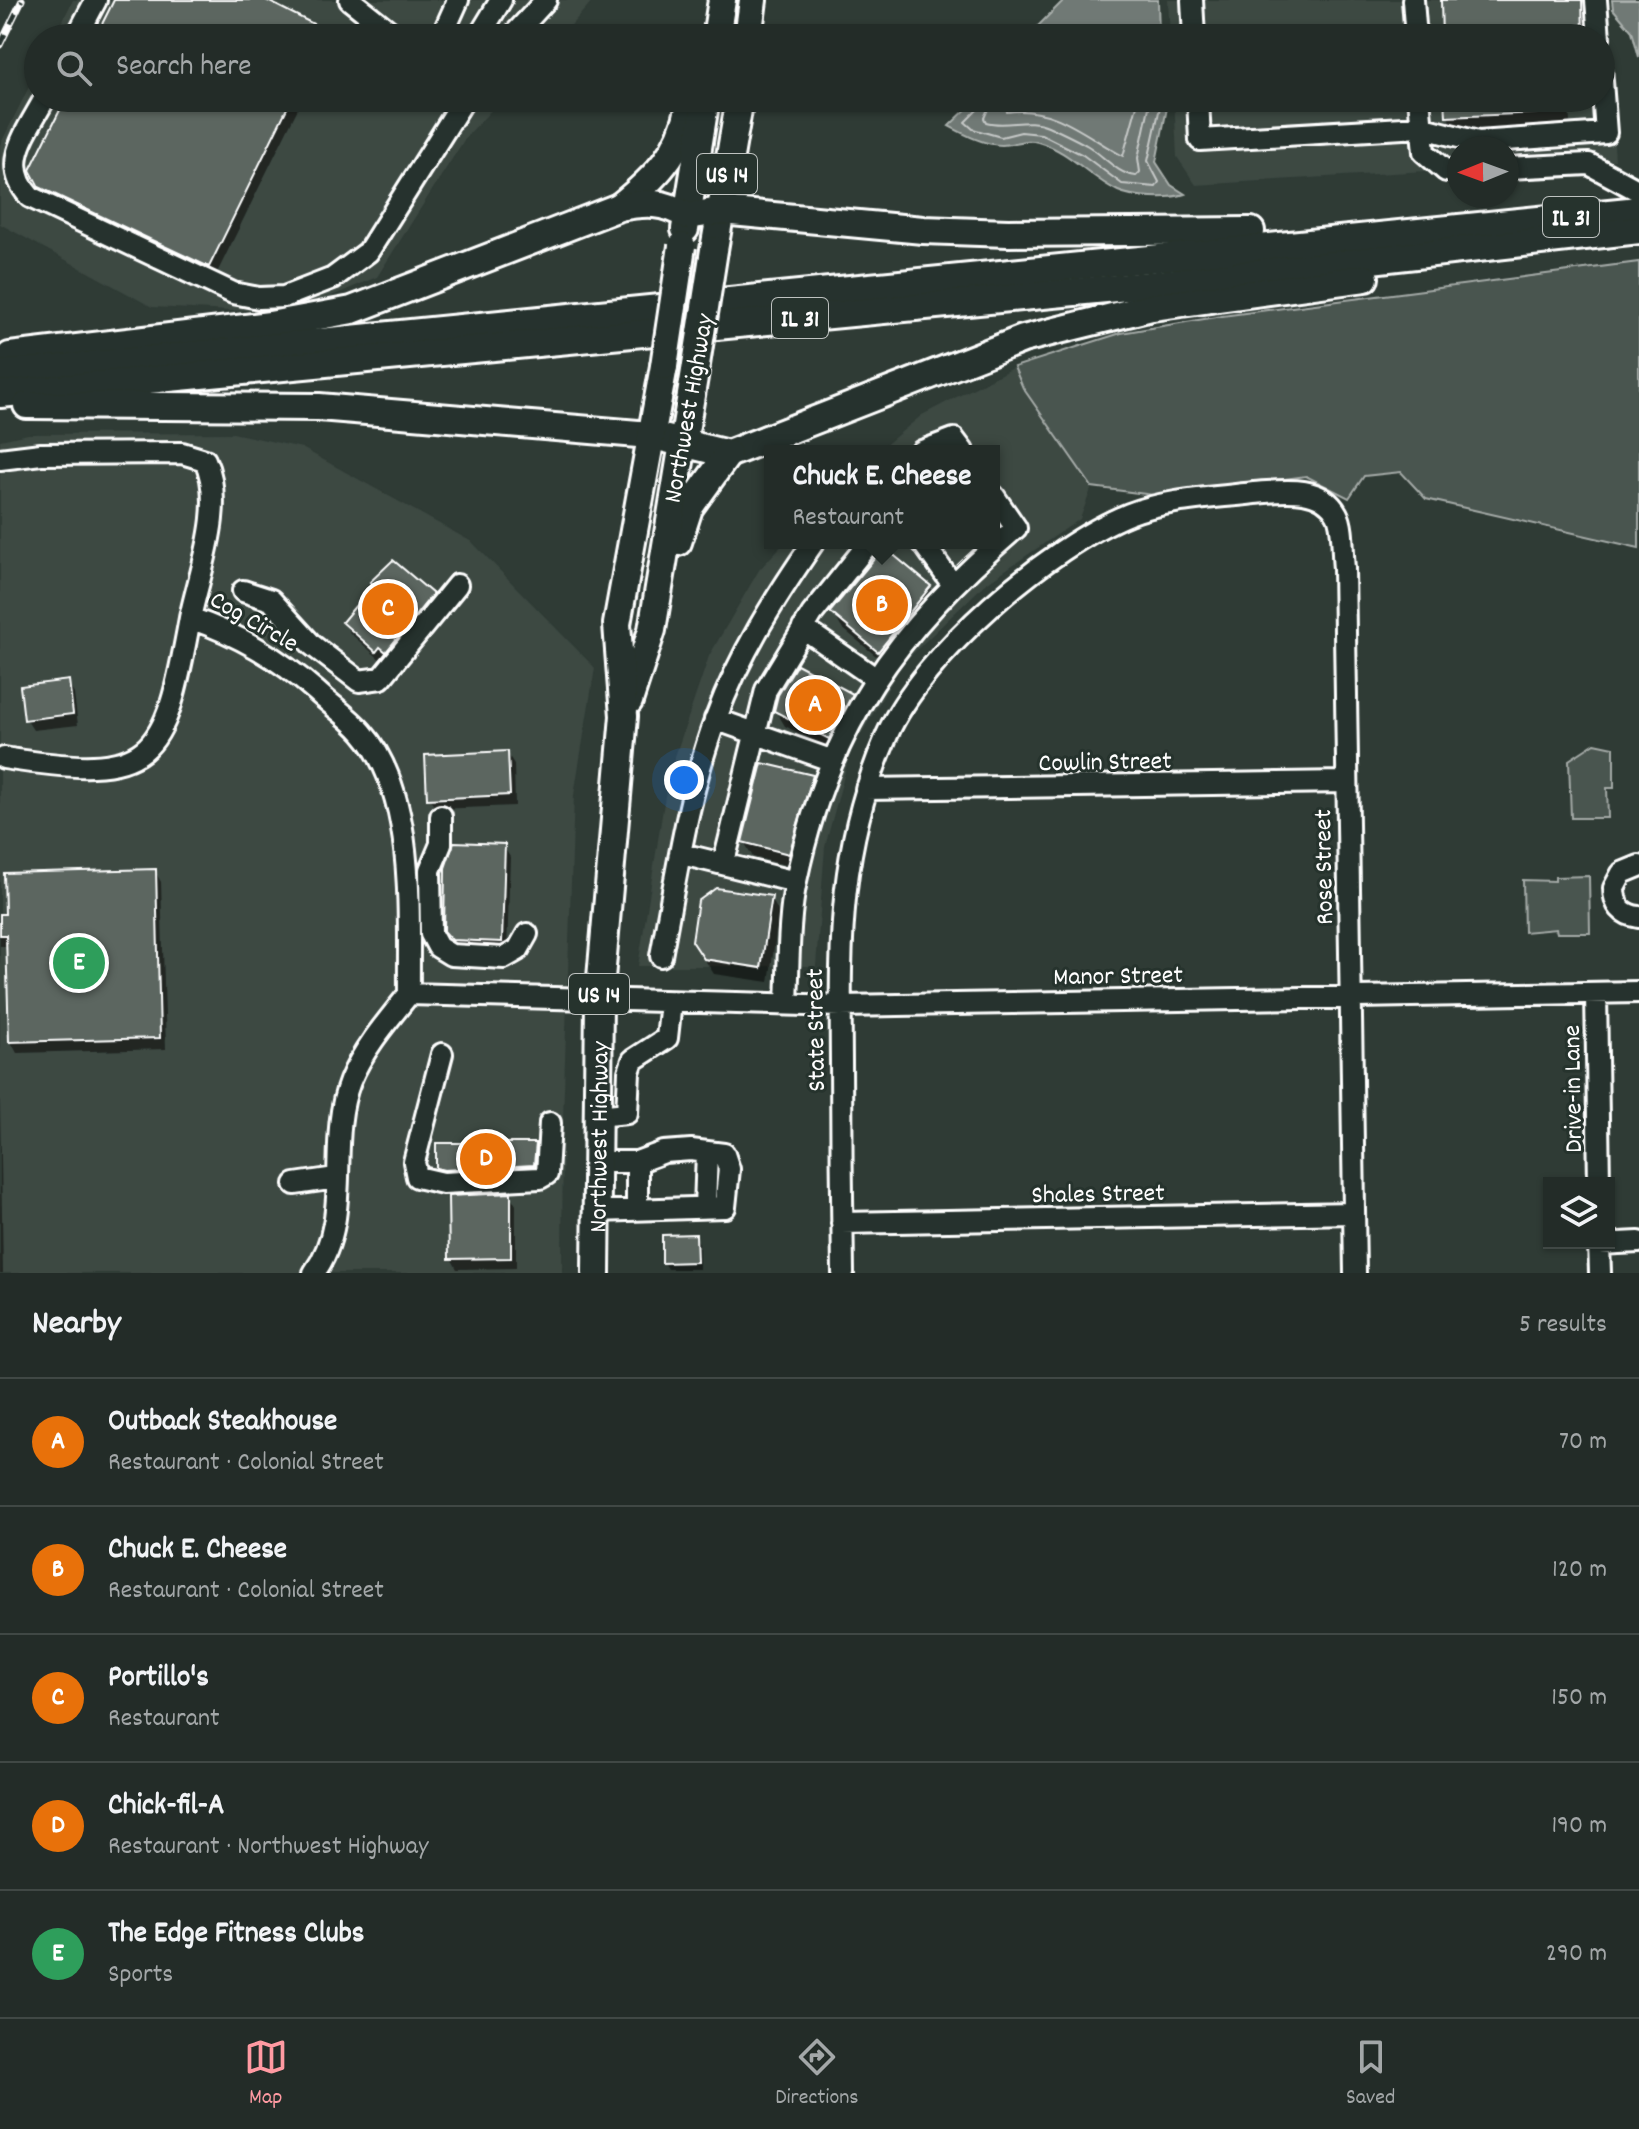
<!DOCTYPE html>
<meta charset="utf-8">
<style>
body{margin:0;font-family:Dekko,sans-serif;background:#2b3430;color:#f1f3f6}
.controls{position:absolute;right:24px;bottom:24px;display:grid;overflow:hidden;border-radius:0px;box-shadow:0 2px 6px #0004}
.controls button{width:72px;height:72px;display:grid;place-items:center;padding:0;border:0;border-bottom:2px solid #404845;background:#232c28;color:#f1f3f6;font:40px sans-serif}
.compass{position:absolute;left:1447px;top:136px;width:72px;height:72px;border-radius:50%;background:#232c28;box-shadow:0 2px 6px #0004;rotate:269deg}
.you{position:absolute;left:684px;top:780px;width:28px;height:28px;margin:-20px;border:6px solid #fff;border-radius:50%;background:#1a73e8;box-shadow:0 0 0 12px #1a73e833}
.badge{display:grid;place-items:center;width:52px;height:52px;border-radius:50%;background:#ff9aa2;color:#fff;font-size:26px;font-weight:700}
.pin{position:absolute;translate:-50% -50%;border:4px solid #fff;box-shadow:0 2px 8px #0006}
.popup{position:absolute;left:764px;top:445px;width:236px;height:104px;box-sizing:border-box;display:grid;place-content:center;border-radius:0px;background:#232c28;filter:drop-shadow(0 2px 6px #0005);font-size:26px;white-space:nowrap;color:#a3a7a8}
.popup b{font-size:30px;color:#f1f3f6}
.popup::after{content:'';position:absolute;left:50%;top:100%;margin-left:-16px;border:16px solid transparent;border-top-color:#232c28}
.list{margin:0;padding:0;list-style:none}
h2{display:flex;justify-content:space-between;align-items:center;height:104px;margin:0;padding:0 32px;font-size:34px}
h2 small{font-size:26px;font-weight:400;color:#a3a7a8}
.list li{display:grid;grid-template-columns:52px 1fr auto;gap:24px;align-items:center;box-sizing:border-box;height:128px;padding:0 32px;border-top:2px solid #404845}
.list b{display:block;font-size:30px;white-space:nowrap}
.list p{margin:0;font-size:26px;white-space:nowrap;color:#a3a7a8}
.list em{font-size:26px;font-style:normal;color:#a3a7a8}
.icon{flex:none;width:44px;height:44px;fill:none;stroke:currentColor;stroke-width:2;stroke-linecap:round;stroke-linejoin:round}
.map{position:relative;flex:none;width:1639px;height:1273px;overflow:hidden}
.search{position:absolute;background:#232c28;box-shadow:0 2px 6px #0004;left:24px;right:24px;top:24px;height:88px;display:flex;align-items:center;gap:20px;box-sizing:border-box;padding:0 28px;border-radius:44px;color:#a3a7a8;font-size:30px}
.sheet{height:744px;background:#232c28}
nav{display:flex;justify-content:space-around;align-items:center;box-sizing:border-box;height:112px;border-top:2px solid #404845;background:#232c28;font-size:22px;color:#a3a7a8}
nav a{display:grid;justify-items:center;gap:4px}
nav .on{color:#ff9aa2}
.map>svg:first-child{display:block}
</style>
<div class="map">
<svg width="1639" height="1273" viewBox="0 0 1639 1273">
<rect width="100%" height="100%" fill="#2f3b35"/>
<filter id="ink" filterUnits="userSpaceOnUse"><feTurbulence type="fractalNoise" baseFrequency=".0125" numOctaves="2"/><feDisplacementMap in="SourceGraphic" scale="16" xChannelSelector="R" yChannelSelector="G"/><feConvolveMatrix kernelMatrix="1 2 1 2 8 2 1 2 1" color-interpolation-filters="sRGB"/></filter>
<g filter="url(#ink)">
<path fill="#3c4842" d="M 73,0 L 593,0 L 560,38 L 54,38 Z
M 1168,0 L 1604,0 L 1615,160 L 1507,166 L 1507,148 L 1459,148 L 1459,169 L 1196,185 L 1177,157 L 1174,98 L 1601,98 L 1601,38 L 1170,38 Z
M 38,69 L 38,98 L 503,98 L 466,137 L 377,277 L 308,306 L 231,311 L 152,307 L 0,224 L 0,145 Z
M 1014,367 L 1023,388 L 1092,487 L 1080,519 L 985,584 L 903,663 L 850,753 L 825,847 L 816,966 L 638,966 L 668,777 L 709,656 L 759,570 L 784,543 L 994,543 L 994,451 L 878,451 L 922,415 Z
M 233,433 L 302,448 L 472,542 L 595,668 L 574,795 L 563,1120 L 562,1273 L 0,1273 L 0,440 L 28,434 Z"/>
<path fill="#4a544f" stroke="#a4aaa7" stroke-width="2" d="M 1639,262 L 1639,548 L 1426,499 L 1401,472 L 1364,476 L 1349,498 L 1306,476 L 1161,496 L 1092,487 L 1023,388 L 1014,367 L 1121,333 L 1222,316 Z
M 1595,743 L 1614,747 L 1614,788 L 1607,788 L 1608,818 L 1571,818 L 1569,760 Z
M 1589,876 L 1590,933 L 1557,933 L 1556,929 L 1524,932 L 1523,880 L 1555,881 L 1555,877 Z"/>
<path fill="#707975" stroke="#a9afac" stroke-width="2" d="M 1064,0 L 1158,0 L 1159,38 L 1026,38 Z
M 1612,0 L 1639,0 L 1639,57 L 1632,31 L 1613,9 Z
M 978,98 L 1169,98 L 1156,162 L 1171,185 L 1185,194 C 1170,199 1133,198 1118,191 C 1090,178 1070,151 1038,142 C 1024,138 1015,145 1002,145 C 984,145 964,134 949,126 Z"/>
<path fill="#0007" d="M 1443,0 L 1582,0 L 1589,11 L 1590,38 L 1444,38 Z
M 68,98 L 303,98 L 215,277 L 47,198 L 32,170 Z
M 1447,98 L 1569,98 L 1570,125 L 1456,131 L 1448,117 Z
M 884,550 L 930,588 L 938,603 L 887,665 L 841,627 L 833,612 Z
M 375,586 L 431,596 L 437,607 L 383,662 L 350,633 L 344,622 Z
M 68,683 L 74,694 L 78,725 L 33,730 L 26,719 Z
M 851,695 L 860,710 L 837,753 L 785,726 L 776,711 Z
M 507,753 L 514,764 L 515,806 L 436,809 L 429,798 Z
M 812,777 L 821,792 L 798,868 L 753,857 L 744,842 Z
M 503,846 L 510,857 L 507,952 L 460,951 L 446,930 Z
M 155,871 L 161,882 L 166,1049 L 17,1053 L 11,1042 L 8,946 L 0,946 L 0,916 Z
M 771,898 L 779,913 L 769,982 L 714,974 L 703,957 Z
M 0,1101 L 3,1273 L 0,1273 Z
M 535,1145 L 541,1156 L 540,1176 L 444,1178 L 438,1167 Z
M 510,1195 L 516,1205 L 516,1268 L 457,1269 L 451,1258 Z
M 695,1236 L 699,1243 L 699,1269 L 668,1269 L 664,1262 Z"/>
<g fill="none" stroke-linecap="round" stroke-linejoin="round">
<path stroke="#c6c9c8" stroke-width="2" d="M 983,98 L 981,106 L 965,122 L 973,129 L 1001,137 L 1021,132 L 1041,134 L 1083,155 L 1122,184 L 1156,187 L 1159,182 L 1148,161 L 1162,98
M 993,98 L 984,118 L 986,122 C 1007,128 1027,117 1048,126 C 1061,132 1076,139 1088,146 C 1104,156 1117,174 1136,176 L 1140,172 L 1138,158 L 1151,98
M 1005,98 L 1007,112 C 1054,105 1084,135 1123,156 L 1139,98"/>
</g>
<path fill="#5b6661" stroke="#fff" stroke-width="2" d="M 114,0 L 266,0 L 341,38 L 95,38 Z
M 1441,0 L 1582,0 L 1583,32 L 1560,33 L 1560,38 L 1442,38 Z
M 66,98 L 292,98 L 209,267 L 39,187 L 30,170 Z
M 1445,98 L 1563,98 L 1564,112 L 1446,117 Z
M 884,547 L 931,586 L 878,652 L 830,612 Z
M 393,560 L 433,594 L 386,652 L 380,647 L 376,652 L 342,622 L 373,585 L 370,582 Z
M 797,664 L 853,694 L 829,739 L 774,711 L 778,695 Z
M 69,680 L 73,714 L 24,720 L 20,686 Z
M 508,751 L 510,795 L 427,799 L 425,755 Z
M 762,763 L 813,775 L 789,854 L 742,842 Z
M 454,842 L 505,844 L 502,942 L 452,940 L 444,931 L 445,868 Z
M 156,869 L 160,1038 L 9,1042 L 6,935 L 0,935 L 0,914 L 5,914 L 4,873 Z
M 716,888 L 772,896 L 761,968 L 704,959 L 692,941 L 698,901 Z
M 436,1143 L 536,1143 L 534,1165 L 444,1170 L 436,1168 Z
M 511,1193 L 511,1258 L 449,1259 L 448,1196 Z
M 696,1234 L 697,1262 L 662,1263 L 662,1235 Z"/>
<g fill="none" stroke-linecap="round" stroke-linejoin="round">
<g stroke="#fff" stroke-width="26">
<path id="minor" d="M 350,0 L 398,38
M 1192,0 L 1194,38
M 1413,0 L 1416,38
M 1596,0 L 1599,38
M 76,38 L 96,0
M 441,38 L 458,0
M 478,38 L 501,0
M 511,38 L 546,0
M 45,98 C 25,135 0,164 30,197 L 233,293 L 259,298 L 284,297 L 333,278 L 368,252 L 465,98
M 1198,98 L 1200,140 L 1420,127 L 1478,142 L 1606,133 L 1601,68
M 1419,98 L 1424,152 L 1446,171 L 1459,170
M 1507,168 L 1589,164 L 1639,191
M 922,451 L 954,439 L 963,451
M 0,459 L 41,454 L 182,453 L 205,460 C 226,506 200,570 190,618 C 239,635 277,657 316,691 C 331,705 349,717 362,732 C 417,794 408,916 409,994 L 841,1006 L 1639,992
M 923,543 L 953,585
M 243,591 L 271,600 L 312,645 L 359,681 L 381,678 L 457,585
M 803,628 L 875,678
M 715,719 L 833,761
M 4,758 C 154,781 164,762 190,618
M 866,789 L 1346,782
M 441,816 L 441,844 L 430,870 L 431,934 L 438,947 L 451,955 L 504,958 L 518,950 L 527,934
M 682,854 L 796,882
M 724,862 L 766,690 L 812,614 L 869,543
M 1639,866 L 1622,873 L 1614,888 C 1614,905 1622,915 1639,917
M 661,956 C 676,877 688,793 716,718 C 739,655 775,598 813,543
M 1596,993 L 1599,1183
M 787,1002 C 789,962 788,920 796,881 C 829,723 896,631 1016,528 L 994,496
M 442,1054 L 414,1162 L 417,1177 L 443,1183 L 540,1178 L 547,1174 L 550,1123
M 597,1116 L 627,1113 L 629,1072 L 633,1060 L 667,1038 L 671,1002
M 295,1184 L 336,1178
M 705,1207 L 707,1152
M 637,1209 L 637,1162
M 596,1211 L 725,1207 L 729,1169 L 724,1154 L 691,1150 L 664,1152 L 637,1162 L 597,1162
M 842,1223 L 1354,1213
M 1599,1243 L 1600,1273
M 1599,1244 L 1639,1242
M 314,1273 C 354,1218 326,1142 350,1081 C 363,1049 388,1020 409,994
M 843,1273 C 842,1202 841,1132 841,1061 C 840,942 838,847 887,735 C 922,655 1049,546 1129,514 C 1168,499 1214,498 1254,493 C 1281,491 1321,484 1337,514 C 1344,527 1342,553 1344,568 L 1355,1273"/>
</g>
<g stroke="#fff" stroke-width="32">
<g id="major">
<path d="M 716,38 L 722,0"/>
<path d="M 748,38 L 753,0"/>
<path d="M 619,207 C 655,178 681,153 690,105"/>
<path d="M 685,229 L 706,98"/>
<path d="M 714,250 L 740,98"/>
<path d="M 10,356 L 270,325 L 352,310 L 619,207 C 645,202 664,201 687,216 L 721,211 L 923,230 L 1008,233 L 1251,231"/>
<path d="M 0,374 L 1639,210"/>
<path d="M 0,394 L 1148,285 L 1639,230"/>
<path d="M 27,405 L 319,407 L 650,435 L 728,454 L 1023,339 L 1152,307 L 1365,278"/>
<path d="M 678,542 L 689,508 L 728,454"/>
<path d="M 629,701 L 652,630 L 695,371"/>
<path id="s1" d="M 596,1273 L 599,1001 L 624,716 L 617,624 L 664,366"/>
</g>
</g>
<use href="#minor" stroke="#26332d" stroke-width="20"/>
<use href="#major" stroke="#26332d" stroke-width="26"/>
<g stroke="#fff" stroke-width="7">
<path id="rail" d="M 0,45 L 22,0"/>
</g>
<use href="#rail" stroke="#26332d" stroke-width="4" stroke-dasharray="12" stroke-linecap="butt"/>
<g stroke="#fff" stroke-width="32" stroke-linecap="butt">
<path id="major-bridge" d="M 664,366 L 682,246
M 695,371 L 714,250"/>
</g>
<use href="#major-bridge" stroke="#26332d" stroke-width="26"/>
</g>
</g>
<g text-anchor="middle" stroke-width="6" stroke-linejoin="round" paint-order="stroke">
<g fill="#26332d" stroke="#bec2c0" stroke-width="2">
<rect x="697" y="154" width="60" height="40" rx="6"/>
<rect x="1543" y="197" width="56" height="40" rx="6"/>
<rect x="772" y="298" width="56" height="40" rx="6"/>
<rect x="569" y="974" width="60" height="40" rx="6"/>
</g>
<g font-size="24" font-weight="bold" fill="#fff">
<text x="727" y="182">US 14</text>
<text x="1571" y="225">IL 31</text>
<text x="800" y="326">IL 31</text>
<text x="599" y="1002">US 14</text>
</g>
<g font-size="26" fill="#fff" stroke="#26332d">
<text transform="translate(687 408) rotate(-80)" y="9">Northwest Highway</text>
<text transform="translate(255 620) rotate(30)" y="9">Cog Circle</text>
<text transform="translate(1105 760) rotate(-1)" y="9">Cowlin Street</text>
<text transform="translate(1322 867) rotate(-91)" y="9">Rose Street</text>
<text transform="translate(1118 974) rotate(-1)" y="9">Manor Street</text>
<text transform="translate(814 1030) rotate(-91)" y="9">State Street</text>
<text transform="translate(1571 1089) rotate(-91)" y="9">Drive-in Lane</text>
<text dy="9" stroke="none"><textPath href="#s1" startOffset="136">Northwest Highway</textPath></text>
<text transform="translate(1098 1192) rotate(-1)" y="9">Shales Street</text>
</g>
</g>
</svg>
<div class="controls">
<button><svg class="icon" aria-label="layers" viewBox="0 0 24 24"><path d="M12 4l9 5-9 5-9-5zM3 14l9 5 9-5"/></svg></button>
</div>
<svg class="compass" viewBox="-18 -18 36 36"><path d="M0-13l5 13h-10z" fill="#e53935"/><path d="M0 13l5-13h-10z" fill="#a3a7a8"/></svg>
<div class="you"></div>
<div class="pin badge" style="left:815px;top:705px;background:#e8710a">A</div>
<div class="pin badge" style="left:882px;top:605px;background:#e8710a">B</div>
<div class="popup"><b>Chuck E. Cheese</b>Restaurant</div>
<div class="pin badge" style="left:388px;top:609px;background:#e8710a">C</div>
<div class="pin badge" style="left:486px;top:1159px;background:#e8710a">D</div>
<div class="pin badge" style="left:79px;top:963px;background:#2e9e5b">E</div>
<div class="search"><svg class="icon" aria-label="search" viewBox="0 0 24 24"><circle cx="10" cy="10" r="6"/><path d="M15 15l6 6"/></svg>Search here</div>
</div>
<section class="sheet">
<h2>Nearby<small>5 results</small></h2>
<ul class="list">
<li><span class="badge" style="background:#e8710a">A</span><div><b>Outback Steakhouse</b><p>Restaurant · Colonial Street</p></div><em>70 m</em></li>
<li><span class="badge" style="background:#e8710a">B</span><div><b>Chuck E. Cheese</b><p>Restaurant · Colonial Street</p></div><em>120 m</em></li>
<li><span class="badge" style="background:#e8710a">C</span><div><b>Portillo's</b><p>Restaurant</p></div><em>150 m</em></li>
<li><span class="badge" style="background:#e8710a">D</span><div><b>Chick-fil-A</b><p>Restaurant · Northwest Highway</p></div><em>190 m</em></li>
<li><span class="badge" style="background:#2e9e5b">E</span><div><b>The Edge Fitness Clubs</b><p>Sports</p></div><em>290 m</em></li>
</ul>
</section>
<nav>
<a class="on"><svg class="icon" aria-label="map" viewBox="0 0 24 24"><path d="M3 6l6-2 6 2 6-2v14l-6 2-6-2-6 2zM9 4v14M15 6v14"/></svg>Map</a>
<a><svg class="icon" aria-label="directions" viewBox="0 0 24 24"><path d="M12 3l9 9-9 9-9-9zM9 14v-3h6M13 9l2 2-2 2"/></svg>Directions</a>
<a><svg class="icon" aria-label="saved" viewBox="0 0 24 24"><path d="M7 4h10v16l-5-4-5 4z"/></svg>Saved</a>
</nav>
